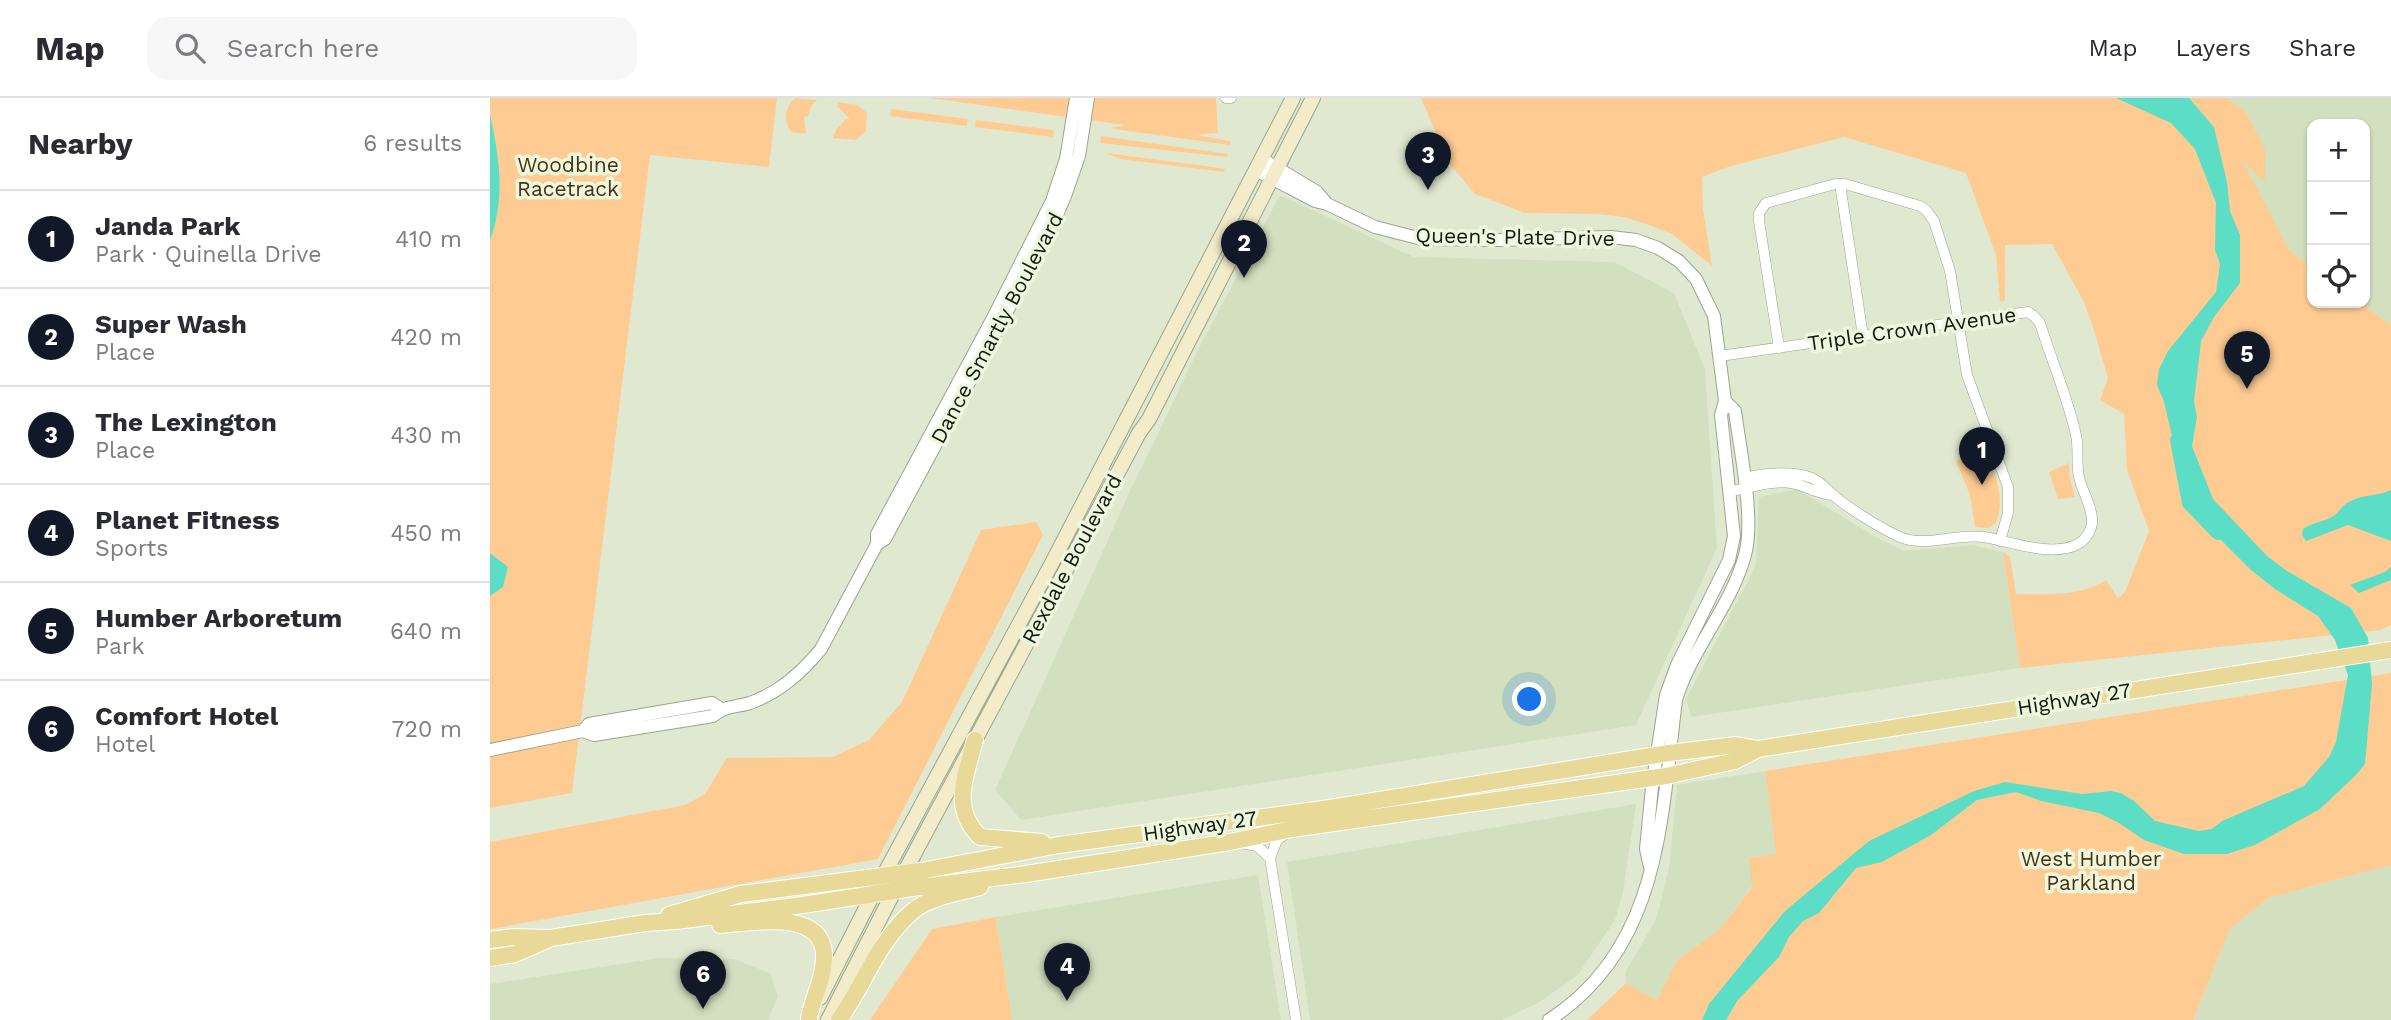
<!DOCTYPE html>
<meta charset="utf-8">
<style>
body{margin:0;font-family:"Work Sans",sans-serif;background:#f7f7f7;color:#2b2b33}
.controls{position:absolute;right:21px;top:21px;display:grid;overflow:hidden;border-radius:14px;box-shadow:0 2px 5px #0004}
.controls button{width:63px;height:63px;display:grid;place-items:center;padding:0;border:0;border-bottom:2px solid #e1e1e2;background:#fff;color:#2b2b33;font:35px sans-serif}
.you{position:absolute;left:1040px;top:602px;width:24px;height:24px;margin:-18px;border:5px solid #fff;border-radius:50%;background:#1a73e8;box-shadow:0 0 0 10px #1a73e833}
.badge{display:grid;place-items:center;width:46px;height:46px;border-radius:50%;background:#111827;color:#fff;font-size:23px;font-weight:700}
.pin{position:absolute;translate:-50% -58px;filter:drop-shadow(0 2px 4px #0008)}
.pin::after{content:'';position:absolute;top:37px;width:24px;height:21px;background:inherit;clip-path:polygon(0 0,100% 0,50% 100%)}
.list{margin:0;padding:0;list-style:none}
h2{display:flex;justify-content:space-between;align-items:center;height:91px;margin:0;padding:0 28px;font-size:30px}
h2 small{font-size:23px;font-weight:400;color:#7c7c81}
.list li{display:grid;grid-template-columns:46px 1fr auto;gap:21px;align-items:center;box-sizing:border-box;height:98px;padding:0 28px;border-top:2px solid #e1e1e2}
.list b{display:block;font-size:26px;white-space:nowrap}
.list p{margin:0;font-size:23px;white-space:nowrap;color:#7c7c81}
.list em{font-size:23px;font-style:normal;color:#7c7c81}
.icon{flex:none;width:38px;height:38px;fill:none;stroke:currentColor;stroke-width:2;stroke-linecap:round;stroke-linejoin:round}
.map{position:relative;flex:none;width:1901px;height:922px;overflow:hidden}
header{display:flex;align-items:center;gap:42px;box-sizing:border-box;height:98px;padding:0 35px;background:#fff;border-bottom:2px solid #e1e1e2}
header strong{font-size:33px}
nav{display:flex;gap:38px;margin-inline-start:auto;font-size:24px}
.search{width:490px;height:63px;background:#f7f7f7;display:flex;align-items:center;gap:18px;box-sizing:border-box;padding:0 24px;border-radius:21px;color:#7c7c81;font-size:26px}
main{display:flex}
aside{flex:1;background:#fff}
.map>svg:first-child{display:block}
</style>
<header>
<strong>Map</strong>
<div class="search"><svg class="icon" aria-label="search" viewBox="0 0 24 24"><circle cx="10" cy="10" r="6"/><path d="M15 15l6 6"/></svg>Search here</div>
<nav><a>Map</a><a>Layers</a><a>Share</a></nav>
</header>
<main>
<aside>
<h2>Nearby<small>6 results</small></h2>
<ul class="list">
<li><span class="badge">1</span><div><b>Janda Park</b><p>Park · Quinella Drive</p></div><em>410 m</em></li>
<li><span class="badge">2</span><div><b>Super Wash</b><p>Place</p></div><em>420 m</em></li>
<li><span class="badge">3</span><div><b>The Lexington</b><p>Place</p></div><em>430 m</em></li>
<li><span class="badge">4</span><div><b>Planet Fitness</b><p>Sports</p></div><em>450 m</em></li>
<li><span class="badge">5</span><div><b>Humber Arboretum</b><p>Park</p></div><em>640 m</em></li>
<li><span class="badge">6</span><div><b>Comfort Hotel</b><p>Hotel</p></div><em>720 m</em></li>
</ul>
</aside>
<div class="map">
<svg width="1901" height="922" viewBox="0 0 1901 922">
<rect width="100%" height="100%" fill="#e0e9d0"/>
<path fill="#d3e0c0" d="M 1719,0 L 1901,0 L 1901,227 L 1871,205 L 1875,205 L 1875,26 L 1822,26 L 1822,169 L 1799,152 Z
M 790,97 L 924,159 L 1124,164 L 1184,195 L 1215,271 L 1227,450 L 1146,627 L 531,722 L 505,692 L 640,393 L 708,252 Z
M 1307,391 L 1386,439 L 1414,453 L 1483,447 L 1513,454 L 1530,570 L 1201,619 L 1196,601 L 1266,467 L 1269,399 Z
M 1275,673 L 1286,756 L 1230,831 L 1187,862 L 1167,902 L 1136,885 L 1136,873 L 1164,825 L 1169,811 L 1179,769 L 1187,687 Z
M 1146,706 L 1133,794 L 1125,822 L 1087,878 L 1048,905 L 1012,922 L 820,922 L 797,764 Z
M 1901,767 L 1901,922 L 1703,922 L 1740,831 L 1778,800 Z
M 768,777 L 791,922 L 522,922 L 506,819 Z
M 169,860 L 244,861 L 280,875 L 288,898 L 278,922 L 0,922 L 0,886 Z"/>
<path fill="#fecc93" d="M 0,0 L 287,0 L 279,69 L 160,57 L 82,695 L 0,710 Z
M 305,0 L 327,2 L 322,7 L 318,18 L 314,19 L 316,36 L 301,34 C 293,20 294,11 305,0 Z
M 439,0 L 726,0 L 728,35 L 704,37 L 741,43 L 740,47 L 624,31 L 621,30 L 635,27 Z
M 931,0 L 1736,0 L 1755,13 L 1775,51 L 1775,85 L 1752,61 L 1799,152 L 1822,169 L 1822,205 L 1871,205 L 1901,227 L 1901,527 L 1890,532 L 1530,570 L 1513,454 L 1520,459 L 1526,496 C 1555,496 1591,499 1616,482 L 1628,500 L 1635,494 L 1659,433 L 1637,372 L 1634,316 L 1610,302 L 1618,280 L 1602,226 L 1594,204 L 1562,146 L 1515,147 L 1515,203 L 1510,204 L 1506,157 L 1476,75 L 1354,39 L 1241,68 L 1212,79 L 1213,111 L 1222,168 L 1182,136 L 1159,127 L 1134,119 L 1106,116 L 1035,115 L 985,96 L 958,64 Z
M 348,4 L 367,7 L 377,15 L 376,33 L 366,42 L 343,40 L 346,32 L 356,21 L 360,21 L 347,8 Z
M 401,11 L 478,21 L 477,28 L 400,18 Z
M 486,22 L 564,32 L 563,39 L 485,29 Z
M 611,38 L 738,56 L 737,59 L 610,45 Z
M 616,55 L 723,69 L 735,71 L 734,74 L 630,61 Z
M 1495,350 C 1505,376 1516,399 1506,425 L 1498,430 L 1485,429 L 1480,397 L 1466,363 Z
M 1579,365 L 1580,380 L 1585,399 L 1568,401 L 1559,374 Z
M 546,424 L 553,437 L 388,761 L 0,831 L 0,744 L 195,707 L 215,696 L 237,660 L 343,659 L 379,642 L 412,604 L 491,432 Z
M 1901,575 L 1901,767 L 1778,800 L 1740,831 L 1703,922 L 1097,922 L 1136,885 L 1167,902 L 1187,862 L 1230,831 L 1262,789 L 1259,760 L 1286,756 L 1275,673 Z
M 506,819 L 522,922 L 380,922 L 442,831 Z"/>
<path fill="#5cddc5" d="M 1626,0 L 1699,0 L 1724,29 L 1737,84 L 1740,113 L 1750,137 L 1750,185 L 1724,219 L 1711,243 L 1704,304 L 1707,319 L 1702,348 L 1723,401 L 1777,458 L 1797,473 L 1861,510 L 1878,540 L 1882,586 L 1875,666 L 1866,677 L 1830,711 L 1765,747 L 1737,756 L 1694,756 L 1654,742 L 1629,725 L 1609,715 L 1551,703 L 1526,694 L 1487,702 L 1441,737 L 1392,764 L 1366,770 L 1329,815 L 1313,823 L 1299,839 L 1289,859 L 1247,903 L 1236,922 L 1212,922 L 1219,906 L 1295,813 L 1379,743 L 1484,693 L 1515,684 L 1592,696 L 1621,693 L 1631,695 L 1644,703 L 1665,723 L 1709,733 L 1722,731 L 1732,723 L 1814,688 L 1839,659 L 1846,644 L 1858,577 L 1845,542 L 1828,518 L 1785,491 L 1761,472 L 1720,431 L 1693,381 L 1691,360 L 1684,346 L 1674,304 L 1667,287 L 1669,271 L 1678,253 L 1726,194 L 1730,166 L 1725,152 L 1726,105 L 1705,51 L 1681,25 Z
M 0,16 C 9,59 16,99 0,142 Z
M 1901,392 L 1901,443 L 1858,427 L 1816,443 L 1812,437 L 1813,431 C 1823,424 1835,424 1845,417 C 1849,414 1852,408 1857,405 C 1870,396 1887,399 1901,392 Z
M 0,455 L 18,469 L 13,489 L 0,498 Z
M 1901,469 L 1901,482 L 1869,495 L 1860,487 L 1895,474 Z"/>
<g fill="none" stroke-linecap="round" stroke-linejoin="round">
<path stroke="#5cddc5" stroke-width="14" d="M 1687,342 L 1699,405 L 1728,435"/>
<g stroke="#9ba48d" stroke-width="11">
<path id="minor" d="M 736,0 L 741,0
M 1350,86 L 1373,238
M 1289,250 L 1269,123 L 1269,115 L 1276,105 L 1345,86 L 1355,86 L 1430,108 L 1436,112 L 1444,123 L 1460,173 L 1477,277 L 1518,389 L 1518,415 L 1510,443
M 1230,258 L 1538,214 L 1544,218 L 1550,225 C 1561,261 1578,300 1586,337 C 1589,351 1586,365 1589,379 C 1592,394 1603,409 1602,425 C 1601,434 1595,442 1588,446 C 1561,460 1520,443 1494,439 C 1466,435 1436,450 1410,439 C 1392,431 1356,409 1342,396 C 1335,390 1331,384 1322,380 C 1300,372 1276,375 1254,380
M 1240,393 C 1259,390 1282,382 1301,385 C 1316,387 1328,397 1343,397
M 797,735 L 787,742 L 780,760 L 806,922
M 751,745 L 767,748 L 780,760"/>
</g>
<g stroke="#9ba48d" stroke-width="14">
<path id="tertiary" d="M 772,61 L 827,94 L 837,106
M 766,72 L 825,103 L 837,106 L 885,129 L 932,141 L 1008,142 L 1121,139 L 1146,142 L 1168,150 L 1189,163 L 1206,181 L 1224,218 L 1235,303 L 1231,317 L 1244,438 L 1239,462 L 1187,567 L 1176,597 L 1162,689 L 1156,751 L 1160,769
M 387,446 L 387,436 L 504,218 L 562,103 L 576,61 L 586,0
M 93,633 L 99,626 L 222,605 L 231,611
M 0,652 L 93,633 L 104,637 L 223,618 C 234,608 247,609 260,605 C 290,594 311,575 331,551 L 387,446 L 395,441 L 559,135 L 575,98 L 589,58 L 598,0
M 1059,922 C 1171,850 1171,721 1186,602 C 1201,551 1241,509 1255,457 C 1265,421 1250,352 1245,313 L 1235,303"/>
</g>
<g stroke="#9ba48d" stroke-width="16">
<path id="secondary" d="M 330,900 L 377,808 L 562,465 L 803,0
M 338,922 L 398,805 L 649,335 L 659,321 L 823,0"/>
</g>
<g stroke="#fff" stroke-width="18">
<path id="primary" d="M 485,642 C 476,678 460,709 490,739 L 552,744
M 179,817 L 251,796 L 431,773 L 569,747 L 840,710 L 1179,655 L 1246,647 L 1268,651
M 230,827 C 259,825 332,810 334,856 C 335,878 323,899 319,920
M 0,842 L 23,839 L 61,840 L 155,825 L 186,823 L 313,807 L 422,790 L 536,776 L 740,744 L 802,731 L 1176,678 L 1245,663 L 1268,651 L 1901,552
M 0,860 L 25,856 L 57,842
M 349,922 C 374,887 389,841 423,813 C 439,799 469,795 490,789"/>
</g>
<use href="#minor" stroke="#fff" stroke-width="10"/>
<use href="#tertiary" stroke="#fff" stroke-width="12"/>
<use href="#secondary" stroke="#f3eccb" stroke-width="14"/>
<use href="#primary" stroke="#e8d998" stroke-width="16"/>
</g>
<g text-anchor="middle" stroke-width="7" stroke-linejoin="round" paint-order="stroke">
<g font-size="21" fill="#4a3110" stroke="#edf7dd">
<text x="78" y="74">Woodbine<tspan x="78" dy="24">Racetrack</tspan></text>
<text x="1601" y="768">West Humber<tspan x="1601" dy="24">Parkland</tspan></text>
</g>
<g font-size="21" fill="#14180f" stroke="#edf7dd">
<text transform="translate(1025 139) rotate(1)" y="7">Queen's Plate Drive</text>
<text transform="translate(507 230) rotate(-62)" y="7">Dance Smartly Boulevard</text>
<text transform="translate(1422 231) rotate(-8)" y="7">Triple Crown Avenue</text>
<text transform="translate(582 461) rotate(-62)" y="7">Rexdale Boulevard</text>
<text transform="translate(1584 601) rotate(-9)" y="7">Highway 27</text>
<text transform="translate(710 728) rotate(-8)" y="7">Highway 27</text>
</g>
</g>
</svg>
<div class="controls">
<button>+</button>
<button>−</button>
<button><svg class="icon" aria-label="locate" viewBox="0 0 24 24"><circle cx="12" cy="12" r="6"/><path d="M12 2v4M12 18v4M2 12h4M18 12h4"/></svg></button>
</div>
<div class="you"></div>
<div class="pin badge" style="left:1492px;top:387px">1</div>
<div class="pin badge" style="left:754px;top:180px">2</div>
<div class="pin badge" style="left:938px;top:92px">3</div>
<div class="pin badge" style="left:577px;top:903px">4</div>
<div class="pin badge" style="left:1757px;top:291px">5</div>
<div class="pin badge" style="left:213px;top:911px">6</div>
</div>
</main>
